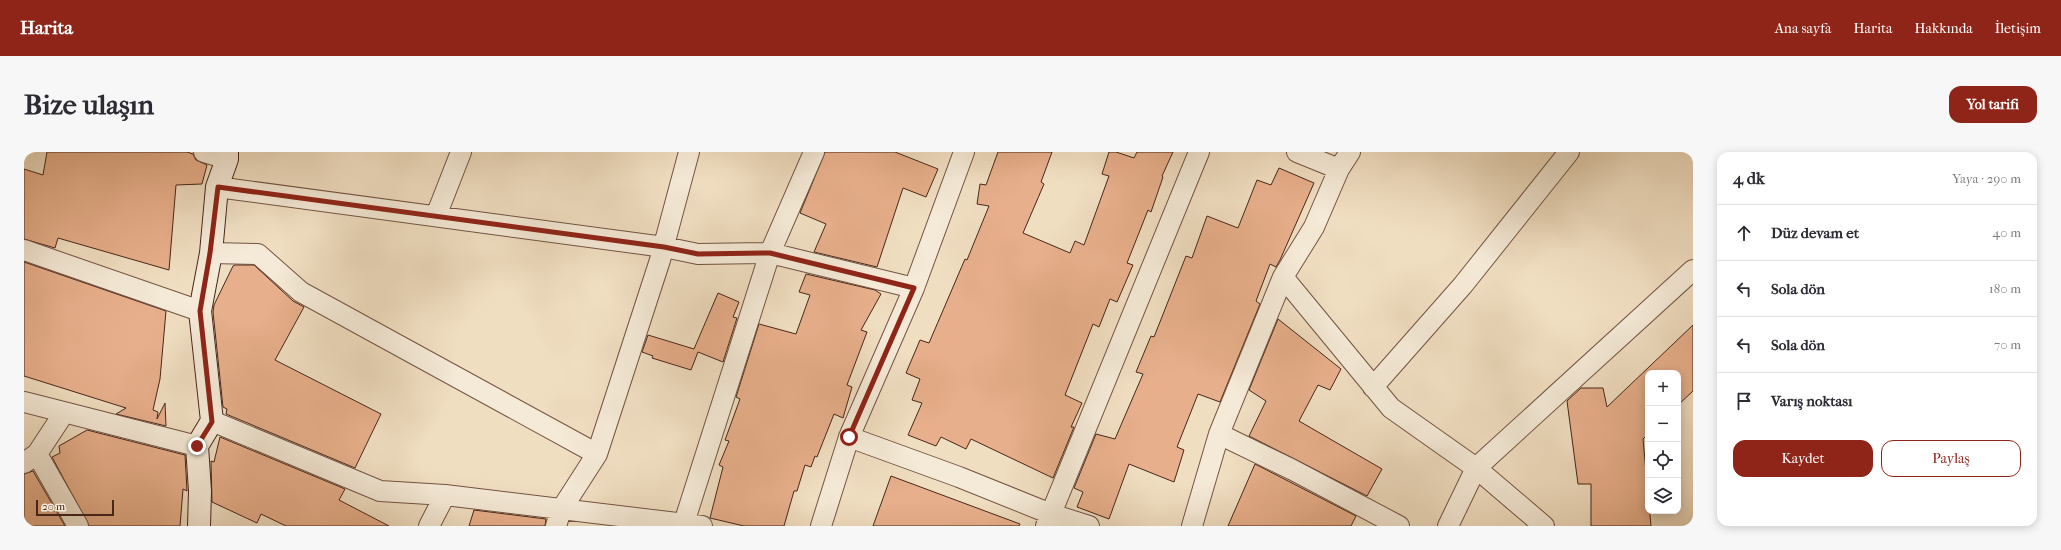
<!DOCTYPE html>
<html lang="tr">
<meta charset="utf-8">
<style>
body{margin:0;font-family:"IM FELL French Canon",serif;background:#f7f7f7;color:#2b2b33}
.controls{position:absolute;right:12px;bottom:12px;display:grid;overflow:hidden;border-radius:8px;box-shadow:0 2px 10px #0003}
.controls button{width:36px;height:36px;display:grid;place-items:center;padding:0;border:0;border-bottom:1px solid #e1e1e2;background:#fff;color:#2b2b33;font:20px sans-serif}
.scale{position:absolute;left:12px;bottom:10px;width:78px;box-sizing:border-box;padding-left:4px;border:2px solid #492619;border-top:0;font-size:11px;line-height:14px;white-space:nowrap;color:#492619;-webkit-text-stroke:3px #f5ead7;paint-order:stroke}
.stop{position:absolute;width:12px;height:12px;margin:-9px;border:3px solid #8f2418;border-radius:50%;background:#fff}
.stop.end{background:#8f2418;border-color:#fff;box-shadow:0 1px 4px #0008}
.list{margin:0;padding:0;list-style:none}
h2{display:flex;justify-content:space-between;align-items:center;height:52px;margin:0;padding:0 16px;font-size:17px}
h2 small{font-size:13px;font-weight:400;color:#7c7c81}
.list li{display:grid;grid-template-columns:26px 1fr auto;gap:12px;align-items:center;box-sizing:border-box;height:56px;padding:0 16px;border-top:1px solid #e1e1e2}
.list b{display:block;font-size:15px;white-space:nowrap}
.list em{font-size:13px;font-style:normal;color:#7c7c81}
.actions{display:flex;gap:8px;padding:12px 16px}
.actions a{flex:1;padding:9px 0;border:1px solid #8f2418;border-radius:12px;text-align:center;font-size:14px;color:#8f2418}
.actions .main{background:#8f2418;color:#fff}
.icon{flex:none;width:22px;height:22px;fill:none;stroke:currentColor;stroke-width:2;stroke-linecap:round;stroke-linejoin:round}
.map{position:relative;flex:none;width:1669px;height:374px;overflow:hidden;border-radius:12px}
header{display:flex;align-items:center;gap:24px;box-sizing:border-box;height:56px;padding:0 20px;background:#8f2418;color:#fff}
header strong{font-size:19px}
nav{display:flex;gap:22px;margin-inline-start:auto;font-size:14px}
.intro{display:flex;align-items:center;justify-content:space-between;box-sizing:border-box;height:96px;padding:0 24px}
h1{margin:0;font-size:28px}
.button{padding:10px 18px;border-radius:12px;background:#8f2418;color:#fff;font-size:14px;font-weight:700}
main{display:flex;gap:24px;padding:0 24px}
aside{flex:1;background:#fff;border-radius:12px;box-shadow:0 2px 10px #0003}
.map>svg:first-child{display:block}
</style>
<header>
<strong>Harita</strong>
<nav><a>Ana sayfa</a><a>Harita</a><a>Hakkında</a><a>İletişim</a></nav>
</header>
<div class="intro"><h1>Bize ulaşın</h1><a class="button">Yol tarifi</a></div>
<main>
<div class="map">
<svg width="1669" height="374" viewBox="0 0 1669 374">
<rect width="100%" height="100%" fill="#f0dec1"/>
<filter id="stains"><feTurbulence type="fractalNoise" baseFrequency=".005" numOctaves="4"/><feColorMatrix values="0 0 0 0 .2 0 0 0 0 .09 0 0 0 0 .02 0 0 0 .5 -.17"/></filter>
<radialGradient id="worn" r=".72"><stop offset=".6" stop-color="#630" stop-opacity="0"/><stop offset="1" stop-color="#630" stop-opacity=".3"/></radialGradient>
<path fill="#e7af8b" stroke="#492619" d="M 23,0 L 163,0 L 169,2 L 172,8 L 183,13 L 178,32 L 152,33 L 145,118 L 34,86 L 31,96 L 0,87 L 0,17 L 19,23 Z
M 801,0 L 871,0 L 914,17 L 902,45 L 879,36 L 853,115 L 790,100 L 802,72 L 776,61 Z
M 974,0 L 1028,0 L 1017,30 L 1020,32 L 999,81 L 1046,101 L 1051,89 L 1060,93 L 1085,24 L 1078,22 L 1085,0 L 1092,0 L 1110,6 L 1113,0 L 1149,0 L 1138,24 L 1139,25 L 1127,60 L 1124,58 L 1103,111 L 1109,113 L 1093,150 L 1086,147 L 1075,175 L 1069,172 L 1041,243 L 1058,251 L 1047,275 L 1050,275 L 1029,326 L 947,287 L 942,297 L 917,285 L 912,294 L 884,283 L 898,251 L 888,248 L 896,227 L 882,221 L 896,188 L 905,191 L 941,107 L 943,108 L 965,54 L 953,52 L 956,32 L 962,33 Z
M 1255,16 L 1290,31 L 1256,108 L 1252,115 L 1246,112 L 1232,149 L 1236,152 L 1196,250 L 1174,242 L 1153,295 L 1160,298 L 1150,330 L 1105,312 L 1085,367 L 1053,355 L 1059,340 L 1050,336 L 1072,282 L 1091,287 L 1119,222 L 1112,220 L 1127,184 L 1130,185 L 1162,104 L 1168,106 L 1183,64 L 1214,76 L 1233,28 L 1247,33 Z
M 0,110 L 142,159 L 136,227 L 129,258 L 134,260 L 133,267 L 141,251 L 142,274 L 92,262 L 102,256 L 0,224 Z
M 211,113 L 230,113 L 269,149 L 280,155 L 251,208 L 357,262 L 331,316 L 202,262 L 203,257 L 199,255 L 189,160 L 190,153 L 209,114 Z
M 782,122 L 851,138 L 857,142 L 837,178 L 843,180 L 823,233 L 828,235 L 819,266 L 810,262 L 793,305 L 791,304 L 787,315 L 781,313 L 773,339 L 770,339 L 760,374 L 720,374 L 686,366 L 699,315 L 695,313 L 705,289 L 701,288 L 716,247 L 712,245 L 735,172 L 772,182 L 786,143 L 775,140 Z
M 694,141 L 715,150 L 709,165 L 713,166 L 699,210 L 674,200 L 667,218 L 628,206 L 629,204 L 618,200 L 624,183 L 670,197 Z
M 1254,167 L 1317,217 L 1306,238 L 1294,233 L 1275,269 L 1358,317 L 1343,344 L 1225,284 L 1242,249 L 1225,238 Z
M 1669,173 L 1669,239 L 1654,253 L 1654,221 L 1624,221 L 1624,282 L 1619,287 L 1627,374 L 1567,374 L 1567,332 L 1554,332 L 1543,249 L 1557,236 L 1579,236 L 1583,255 Z
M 63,278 L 161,303 L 163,339 L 159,337 L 156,374 L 65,374 L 28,305 L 36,301 L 35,294 Z
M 196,285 L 321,337 L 315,348 L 365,374 L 262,374 L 237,362 L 233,371 L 188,350 L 187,309 L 190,310 Z
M 1231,312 L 1332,364 L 1327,374 L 1204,374 Z
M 9,319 L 41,374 L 0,374 L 0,322 Z
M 867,324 L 996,372 L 995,374 L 849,374 Z
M 450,358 L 522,367 L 521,374 L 445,374 Z"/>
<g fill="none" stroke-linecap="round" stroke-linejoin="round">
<g stroke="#735443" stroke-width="22">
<path id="street" d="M 180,0 L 203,7
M 1273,0 L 1315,17
M 193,35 L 640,95 L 674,102 L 746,101 L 890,136
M 412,64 L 437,0
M 0,98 L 176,159
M 187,101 L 234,102 L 277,140 L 573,302
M 1259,125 L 1367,256 L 1452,316 L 1520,374
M 1349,235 L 1439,133 L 1545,0
M 0,250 L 173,294
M 188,269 L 356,339 L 421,343 L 678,374
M 1195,282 L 1269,318 L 1375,374
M 825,285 L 935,325 L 1027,362 L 1065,374
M 13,302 L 54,374
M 0,311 L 13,302 L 40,261
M 405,374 L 421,343
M 532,374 L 537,358 L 573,302 L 636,108 L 665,0
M 659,374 L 746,101 L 790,0
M 797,374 L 825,285 L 890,136 L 940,0
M 1022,374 L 1175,0
M 1168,374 L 1195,282 L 1259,125 L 1290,75 L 1315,17 L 1326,0
M 1424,374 L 1452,316 L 1669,118"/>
</g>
<g stroke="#492619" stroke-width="24">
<path id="secondary" d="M 175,374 L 176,339 L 173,294 L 188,269 L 176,159 L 187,101 L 193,35 L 203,7 L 203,0"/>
</g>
<use href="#street" stroke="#f5ead7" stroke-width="20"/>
<use href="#secondary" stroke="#f5ead7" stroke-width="22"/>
</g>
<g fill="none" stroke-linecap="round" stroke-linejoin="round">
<path stroke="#8f2418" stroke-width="5" d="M 173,294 L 188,270 L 176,159 L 186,101 L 194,35 L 640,95 L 674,102 L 746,101 L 890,136 L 825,285"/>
</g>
<rect width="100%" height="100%" filter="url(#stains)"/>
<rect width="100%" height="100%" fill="url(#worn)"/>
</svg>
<div class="controls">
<button>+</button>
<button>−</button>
<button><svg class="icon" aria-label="locate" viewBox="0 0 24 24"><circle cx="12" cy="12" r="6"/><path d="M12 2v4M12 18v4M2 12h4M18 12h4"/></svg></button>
<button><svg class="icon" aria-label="layers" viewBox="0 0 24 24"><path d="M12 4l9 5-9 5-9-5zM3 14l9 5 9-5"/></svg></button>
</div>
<div class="scale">20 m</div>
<div class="stop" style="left:825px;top:285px"></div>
<div class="stop end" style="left:173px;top:294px"></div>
</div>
<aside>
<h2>4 dk<small>Yaya · 290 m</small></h2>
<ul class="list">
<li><svg class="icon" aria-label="ahead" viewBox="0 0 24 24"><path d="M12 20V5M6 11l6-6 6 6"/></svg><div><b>Düz devam et</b></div><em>40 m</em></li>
<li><svg class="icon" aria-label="left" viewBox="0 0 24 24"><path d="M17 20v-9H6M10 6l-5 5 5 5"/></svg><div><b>Sola dön</b></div><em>180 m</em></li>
<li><svg class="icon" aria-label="left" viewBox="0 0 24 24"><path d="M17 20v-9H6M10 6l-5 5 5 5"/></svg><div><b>Sola dön</b></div><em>70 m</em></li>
<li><svg class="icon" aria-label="arrive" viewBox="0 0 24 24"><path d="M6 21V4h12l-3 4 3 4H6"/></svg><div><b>Varış noktası</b></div></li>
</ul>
<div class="actions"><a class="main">Kaydet</a><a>Paylaş</a></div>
</aside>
</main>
